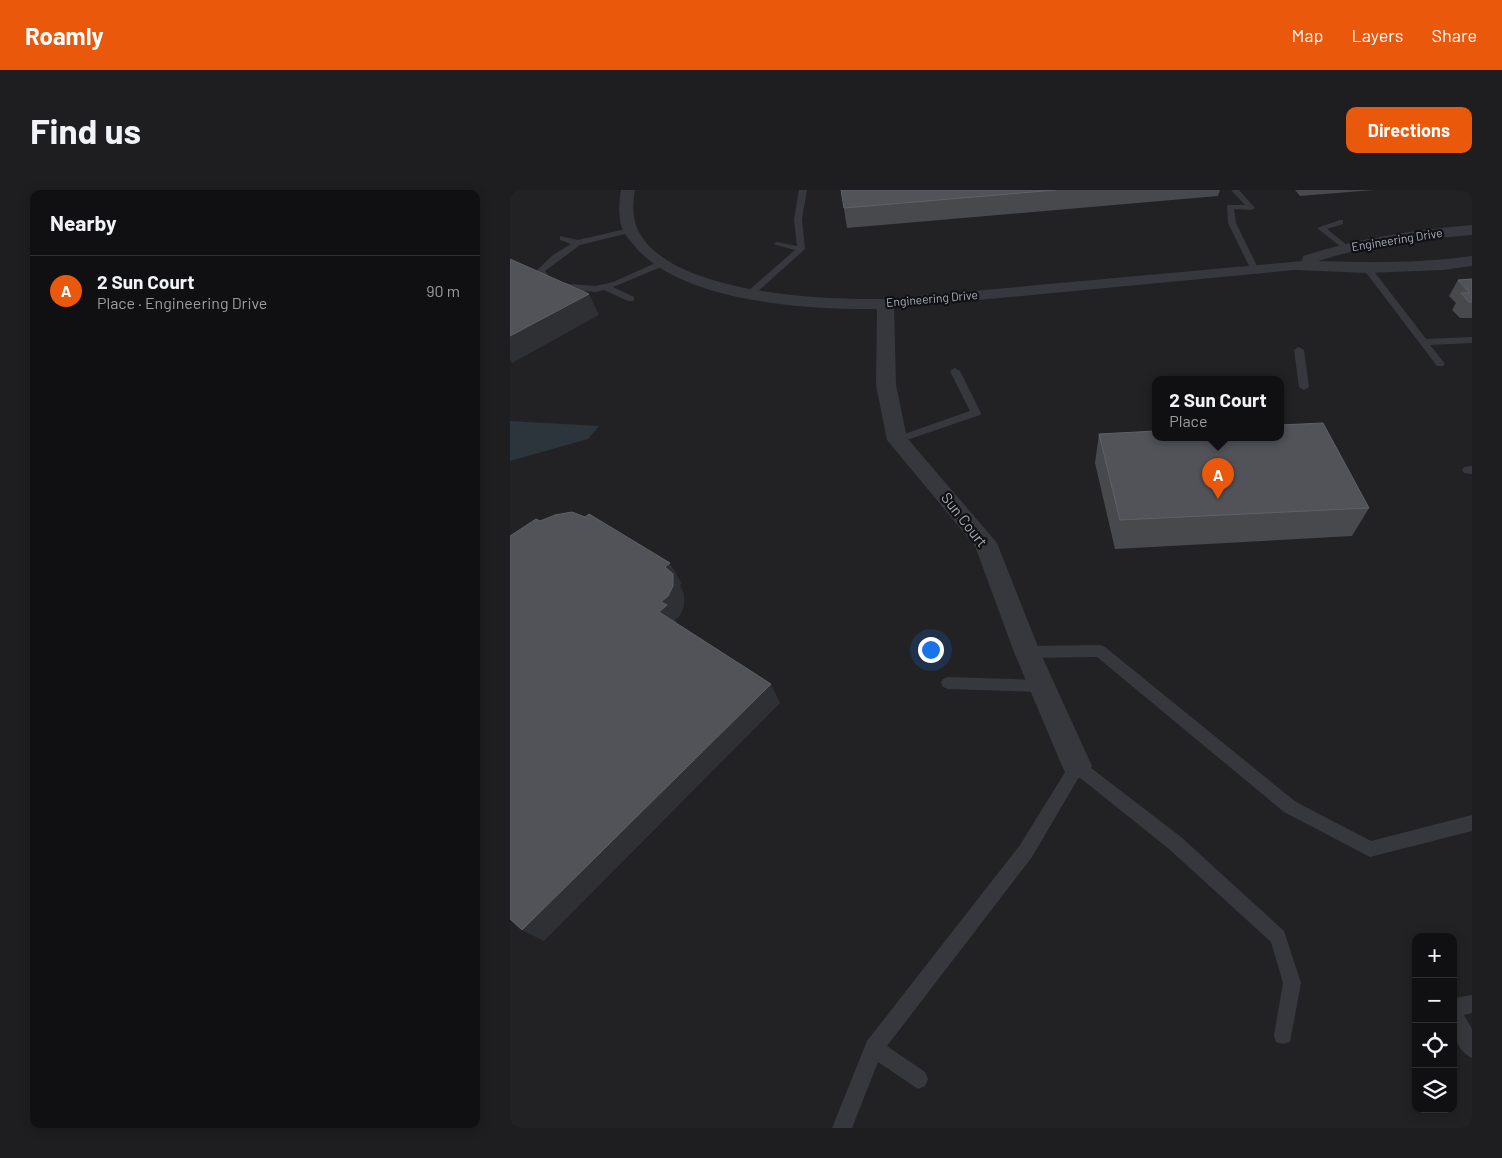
<!DOCTYPE html>
<meta charset="utf-8">
<style>
body{margin:0;font-family:Barlow,sans-serif;background:#1e1e20;color:#f1f3f6}
.controls{position:absolute;right:15px;bottom:15px;display:grid;overflow:hidden;border-radius:10px;box-shadow:0 2px 12px #0003}
.controls button{width:45px;height:45px;display:grid;place-items:center;padding:0;border:0;border-bottom:1px solid #303032;background:#101012;color:#f1f3f6;font:25px sans-serif}
.you{position:absolute;left:420px;top:459px;width:18px;height:18px;margin:-12px;border:4px solid #fff;border-radius:50%;background:#1a73e8;box-shadow:0 0 0 8px #1a73e833}
.badge{display:grid;place-items:center;width:32px;height:32px;border-radius:50%;background:#ea580c;color:#fff;font-size:16px;font-weight:700}
.pin{position:absolute;translate:-50% -41px;filter:drop-shadow(0 1px 2px #0008)}
.pin::after{content:'';position:absolute;top:26px;width:18px;height:15px;background:inherit;clip-path:polygon(0 0,100% 0,50% 100%)}
.popup{position:absolute;left:642px;top:186px;width:132px;height:65px;box-sizing:border-box;display:grid;place-content:center;border-radius:10px;background:#101012;filter:drop-shadow(0 1px 4px #0005);font-size:16px;white-space:nowrap;color:#9c9d9f}
.popup b{font-size:19px;color:#f1f3f6}
.popup::after{content:'';position:absolute;left:50%;top:100%;margin-left:-10px;border:10px solid transparent;border-top-color:#101012}
.list{margin:0;padding:0;list-style:none}
h2{display:flex;justify-content:space-between;align-items:center;height:65px;margin:0;padding:0 20px;font-size:21px}
h2 small{font-size:16px;font-weight:400;color:#9c9d9f}
.list li{display:grid;grid-template-columns:32px 1fr auto;gap:15px;align-items:center;box-sizing:border-box;height:70px;padding:0 20px;border-top:1px solid #303032}
.list b{display:block;font-size:19px;white-space:nowrap}
.list p{margin:0;font-size:16px;white-space:nowrap;color:#9c9d9f}
.list em{font-size:16px;font-style:normal;color:#9c9d9f}
.icon{flex:none;width:28px;height:28px;fill:none;stroke:currentColor;stroke-width:2;stroke-linecap:round;stroke-linejoin:round}
.map{position:relative;flex:none;width:962px;height:938px;overflow:hidden;border-radius:10px}
header{display:flex;align-items:center;gap:30px;box-sizing:border-box;height:70px;padding:0 25px;background:#ea580c;color:#fff}
header strong{font-size:24px}
nav{display:flex;gap:28px;margin-inline-start:auto;font-size:18px}
.intro{display:flex;align-items:center;justify-content:space-between;box-sizing:border-box;height:120px;padding:0 30px}
h1{margin:0;font-size:35px}
.button{padding:12px 22px;border-radius:10px;background:#ea580c;color:#fff;font-size:18px;font-weight:700}
main{display:flex;gap:30px;padding:0 30px}
aside{flex:1;background:#101012;border-radius:10px;box-shadow:0 2px 12px #0003}
.map>svg:first-child{display:block}
</style>
<header>
<strong>Roamly</strong>
<nav><a>Map</a><a>Layers</a><a>Share</a></nav>
</header>
<div class="intro"><h1>Find us</h1><a class="button">Directions</a></div>
<main>
<aside>
<h2>Nearby<small></small></h2>
<ul class="list">
<li><span class="badge">A</span><div><b>2 Sun Court</b><p>Place · Engineering Drive</p></div><em>90 m</em></li>
</ul>
</aside>
<div class="map">
<svg width="962" height="938" viewBox="0 0 962 938">
<rect width="100%" height="100%" fill="#161618"/>
<path fill="#222225" fill-rule="evenodd" d="M 0,0 L 962,0 L 962,938 L 0,938 ZM 646,190 L 770,190 L 770,248 L 646,248 ZM 906,747 L 943,747 L 943,919 L 906,919 Z"/>
<path fill="#2c353c" d="M 0,231 L 89,236 L 78,249 L 0,271 Z"/>
<g fill="none" stroke-linecap="round" stroke-linejoin="round">
<path fill="#37383d" fill-rule="evenodd" d="M 289,0 L 297,0 L 292,29 L 295,59 L 244,105 L 238,105 L 238,101 L 285,60 L 263,54 L 267,52 L 287,56 L 284,29 Z
M 721,0 L 729,0 L 745,18 L 741,20 L 724,19 L 726,33 L 748,78 L 747,80 L 740,78 L 718,33 L 717,15 L 735,15 Z
M 830,30 L 833,30 L 833,34 L 817,39 L 838,56 L 839,58 L 835,60 L 807,38 Z
M 120,38 L 123,38 L 123,42 L 70,55 L 35,81 L 41,89 L 60,94 L 86,96 L 103,92 L 150,71 L 156,71 L 156,75 L 103,97 L 124,107 L 124,111 L 118,111 L 94,100 L 86,102 L 59,100 L 35,93 L 26,81 L 43,65 L 61,54 L 50,50 L 50,46 L 68,50 Z
M 854,76 L 860,76 L 916,149 L 962,147 L 962,153 L 920,155 L 935,174 L 933,176 L 927,176 L 854,80 Z
M 789,157 L 794,160 L 799,197 L 794,200 L 789,197 L 784,160 Z
M 445,178 L 450,181 L 471,223 L 470,225 L 391,252 L 383,252 L 382,250 L 383,248 L 460,221 L 440,181 Z
M 962,276 L 962,284 L 954,283 L 952,280 L 954,277 Z
M 590,455 L 595,457 L 786,612 L 861,651 L 962,625 L 962,641 L 860,667 L 774,622 L 587,467 L 517,468 L 512,466 L 510,462 L 512,458 L 517,456 Z
M 438,487 L 532,490 L 537,492 L 539,496 L 537,500 L 532,502 L 438,499 L 433,497 L 431,493 L 433,489 Z
M 567,569 L 572,571 L 671,647 L 774,741 L 791,793 L 780,852 L 773,854 L 766,852 L 764,845 L 773,793 L 761,752 L 659,659 L 569,587 L 522,667 L 377,856 L 415,882 L 418,889 L 415,896 L 408,899 L 368,872 L 342,938 L 322,938 L 357,851 L 510,655 L 562,571 Z
M 962,805 L 962,823 L 954,825 L 962,839 L 962,868 C 940,858 943,828 943,808 Z"/>
<path fill="#37383d" fill-rule="evenodd" d="M 111,0 L 125,0 C 123,12 122,26 127,38 C 156,104 313,110 375,109 L 792,71 L 793,66 C 849,48 904,40 962,35 L 962,45 C 910,49 858,55 808,71 C 860,73 911,73 962,66 L 962,76 L 933,80 L 857,83 L 785,80 L 384,118 L 386,195 L 397,248 L 487,353 L 530,462 L 582,576 L 577,585 L 567,589 L 557,585 L 552,576 L 504,462 L 465,356 L 377,250 L 366,195 L 367,119 C 297,120 168,112 123,54 C 119,49 114,44 112,38 C 108,26 109,12 111,0 Z"/>
</g>
<path fill="#47494d" d="M 331,0 L 710,0 L 708,6 L 337,38 Z
M 785,0 L 864,0 L 790,6 Z
M 962,89 L 962,128 L 950,128 L 942,120 L 946,113 L 939,106 L 948,90 Z
M 589,244 L 859,318 L 842,346 L 605,359 L 585,273 Z"/>
<path fill="#2f3033" d="M 79,104 L 89,125 L 2,173 L 0,170 L 0,146 Z
M 160,373 L 172,394 L 170,395 L 174,404 L 174,416 L 170,426 L 165,429 L 168,435 L 149,422 L 151,412 L 155,377 Z
M 261,494 L 270,513 L 34,751 L 12,740 Z"/>
<path fill="#525359" stroke="#5f6168" d="M 331,0 L 546,0 L 334,18 Z
M 0,69 L 79,104 L 0,146 Z
M 962,89 L 962,112 L 959,112 L 951,103 L 960,103 L 948,90 Z
M 813,233 L 859,318 L 610,330 L 589,244 L 646,241 L 646,248 L 770,248 L 770,235 Z
M 62,322 L 75,327 L 79,324 L 160,373 L 155,377 L 163,384 L 163,396 L 158,406 L 151,412 L 157,415 L 149,422 L 261,494 L 12,740 L 0,729 L 0,346 L 26,329 L 30,331 L 45,325 Z"/>
<g text-anchor="middle" stroke-width="4.5" stroke-linejoin="round" paint-order="stroke">
<g font-size="12" fill="#a8adb8" stroke="#111113">
<text transform="translate(887 50) rotate(-9)" y="4">Engineering Drive</text>
<text transform="translate(422 109) rotate(-5)" y="4">Engineering Drive</text>
</g>
<g font-size="15" fill="#a8adb8" stroke="#111113">
<text transform="translate(454 330) rotate(52)" y="5">Sun Court</text>
</g>
</g>
</svg>
<div class="controls">
<button>+</button>
<button>−</button>
<button><svg class="icon" aria-label="locate" viewBox="0 0 24 24"><circle cx="12" cy="12" r="6"/><path d="M12 2v4M12 18v4M2 12h4M18 12h4"/></svg></button>
<button><svg class="icon" aria-label="layers" viewBox="0 0 24 24"><path d="M12 4l9 5-9 5-9-5zM3 14l9 5 9-5"/></svg></button>
</div>
<div class="you"></div>
<div class="pin badge" style="left:708px;top:309px">A</div>
<div class="popup"><b>2 Sun Court</b>Place</div>
</div>
</main>
